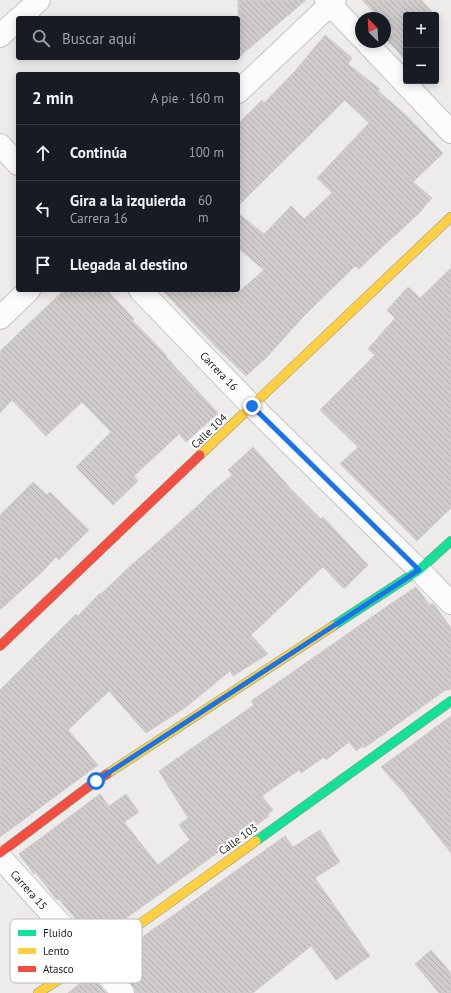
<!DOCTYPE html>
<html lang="es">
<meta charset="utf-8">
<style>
body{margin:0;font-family:"PT Sans",sans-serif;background:#242831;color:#f1f3f6}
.controls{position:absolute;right:12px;top:12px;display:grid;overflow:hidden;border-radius:4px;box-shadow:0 2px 10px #0003}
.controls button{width:36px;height:36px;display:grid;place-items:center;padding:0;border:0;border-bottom:1px solid #363941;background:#171b24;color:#f1f3f6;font:20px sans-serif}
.compass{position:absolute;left:355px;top:12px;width:36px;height:36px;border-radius:50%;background:#171b24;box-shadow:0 2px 10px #0003;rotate:336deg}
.stop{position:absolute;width:12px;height:12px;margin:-9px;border:3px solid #1a73e8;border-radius:50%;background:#fff}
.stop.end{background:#1a73e8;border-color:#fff;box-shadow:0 1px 4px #0008}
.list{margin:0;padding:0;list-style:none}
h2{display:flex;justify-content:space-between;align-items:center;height:52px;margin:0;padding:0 16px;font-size:17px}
h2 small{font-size:13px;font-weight:400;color:#9ea1a6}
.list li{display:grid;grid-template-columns:26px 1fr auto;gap:12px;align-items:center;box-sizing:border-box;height:56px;padding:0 16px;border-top:1px solid #363941}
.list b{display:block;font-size:15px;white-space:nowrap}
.list p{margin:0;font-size:13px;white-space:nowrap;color:#9ea1a6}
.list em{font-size:13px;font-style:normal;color:#9ea1a6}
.icon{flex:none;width:22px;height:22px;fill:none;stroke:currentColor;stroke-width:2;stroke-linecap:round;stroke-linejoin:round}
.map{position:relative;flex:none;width:451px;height:993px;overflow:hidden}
.search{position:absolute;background:#171b24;box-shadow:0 2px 10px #0003;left:16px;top:16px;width:224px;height:44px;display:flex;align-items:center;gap:10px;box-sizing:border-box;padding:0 14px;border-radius:4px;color:#9ea1a6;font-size:15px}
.panel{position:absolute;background:#171b24;box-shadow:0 2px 10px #0003;left:16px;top:72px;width:224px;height:220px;border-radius:4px}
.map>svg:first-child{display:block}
</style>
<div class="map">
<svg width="451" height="993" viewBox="0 0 451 993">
<defs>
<pattern id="building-back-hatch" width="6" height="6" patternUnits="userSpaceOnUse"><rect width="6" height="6" fill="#cfcccb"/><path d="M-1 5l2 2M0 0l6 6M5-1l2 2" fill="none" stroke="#b1afae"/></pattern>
</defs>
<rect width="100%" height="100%" fill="#eeecea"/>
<path fill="url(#building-back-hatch)" stroke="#d1cdcb" d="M 238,0 L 306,0 L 238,58 Z
M 362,0 L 421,0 L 435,15 L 406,15 L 406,60 L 386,39 L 393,33 L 385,25 L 385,18 L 379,18 Z
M 325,35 L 352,58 L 348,64 L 380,89 L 378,91 L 405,114 L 443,153 L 413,182 L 432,198 L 419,213 L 395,236 L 394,236 L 359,269 L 355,266 L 303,317 L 266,358 L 246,376 L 214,345 L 162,290 L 241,290 L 264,270 L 238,248 L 238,213 L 264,234 L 291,206 L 304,219 L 332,193 L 317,178 L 369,123 L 345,100 L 238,206 L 238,124 L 262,100 L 264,103 L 295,71 Z
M 451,268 L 451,508 L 417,541 L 340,464 L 358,447 L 320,410 L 375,355 L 368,349 L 395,318 L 387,310 L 408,287 L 420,298 Z
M 64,290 L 107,290 L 134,319 L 132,320 L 167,356 L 166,357 L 218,413 L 186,442 L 179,434 L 134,476 L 138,481 L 113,505 L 76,467 L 111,432 L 82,402 L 46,436 L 12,400 L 0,413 L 0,351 Z
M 253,447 L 292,490 L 321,519 L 323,517 L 368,565 L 344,589 L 323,567 L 251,635 L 268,654 L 233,676 L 230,671 L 186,707 L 146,733 L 109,691 L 68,730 L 98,765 L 0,837 L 0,690 L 76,614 L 78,616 L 100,593 L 101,594 L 128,568 L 160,540 L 206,498 L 206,497 L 232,475 L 228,470 Z
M 33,482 L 47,495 L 50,492 L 89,530 L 59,560 L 56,557 L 43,571 L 0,610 L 0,515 Z
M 416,587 L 430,605 L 433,603 L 451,628 L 451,689 L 444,691 L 364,748 L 363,746 L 356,751 L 349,742 L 326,760 L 324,757 L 301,773 L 299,770 L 262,796 L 273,810 L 268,814 L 269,816 L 94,941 L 59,899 L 57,900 L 35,872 L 34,874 L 19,854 L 100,794 L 109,806 L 126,794 L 139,812 L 124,822 L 158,865 L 190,840 L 179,825 L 188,818 L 159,771 L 254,705 L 251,701 L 386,607 Z
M 451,716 L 451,853 L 404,793 L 381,767 Z
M 320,830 L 340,862 L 315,878 L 370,956 L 336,980 L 311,946 L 253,993 L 135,993 L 135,990 L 132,985 L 110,960 L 285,836 L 293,847 Z
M 431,950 L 451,973 L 451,993 L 439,993 L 415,964 Z
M 90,975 L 106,993 L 68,993 Z"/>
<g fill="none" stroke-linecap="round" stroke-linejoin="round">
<g stroke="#c4c3c2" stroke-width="24">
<path id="street" d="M 326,0 L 361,37
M 20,18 L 39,0
M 0,36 L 18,19
M 366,42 L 451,132
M 238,92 L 335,0
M 0,145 L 18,164
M 140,290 L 252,406 L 419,570 L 451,603
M 0,318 L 29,290
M 0,857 L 123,993"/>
</g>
<g stroke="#979683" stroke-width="10">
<path id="fast" d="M 333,626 L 419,570 L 451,541
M 256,841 L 451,701"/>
</g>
<g stroke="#979683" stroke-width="10">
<path id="slow" d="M 200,455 L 451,217
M 107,774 L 333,626
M 38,993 L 91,959 L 256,841"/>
</g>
<g stroke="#979683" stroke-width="10">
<path id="jam" d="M 0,646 L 200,455
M 0,853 L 96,781 L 107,774"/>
</g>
<use href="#street" stroke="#fcfcfc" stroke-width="22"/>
<use href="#fast" stroke="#16e098" stroke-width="9"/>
<use href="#slow" stroke="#ffcf43" stroke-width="9"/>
<use href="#jam" stroke="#f24e42" stroke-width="9"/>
</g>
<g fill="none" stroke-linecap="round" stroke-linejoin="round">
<path stroke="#1a73e8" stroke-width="5" d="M 96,781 L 419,570 L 252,406"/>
</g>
<g text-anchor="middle" stroke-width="4" stroke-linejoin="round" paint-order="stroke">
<g font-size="11" fill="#202020" stroke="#fff">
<text transform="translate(219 371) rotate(46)" y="4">Carrera 16</text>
<text transform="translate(209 431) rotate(-44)" y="4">Calle 104</text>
<text transform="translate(238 839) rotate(-36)" y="4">Calle 103</text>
<text transform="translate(29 890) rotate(48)" y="4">Carrera 15</text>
</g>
</g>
<rect x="10" y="919" width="132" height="64" rx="6" fill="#fff" stroke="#bcbcbc" stroke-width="1"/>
<rect x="18" y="930" width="18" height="6" fill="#16e098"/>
<rect x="18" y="948" width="18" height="6" fill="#ffcf43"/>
<rect x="18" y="966" width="18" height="6" fill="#f24e42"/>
<g font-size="11" fill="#202020">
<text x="43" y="937">Fluido</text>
<text x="43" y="955">Lento</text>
<text x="43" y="973">Atasco</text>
</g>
</svg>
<div class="controls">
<button>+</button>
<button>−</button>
</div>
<svg class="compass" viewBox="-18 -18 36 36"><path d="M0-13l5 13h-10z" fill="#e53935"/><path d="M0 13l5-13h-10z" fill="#9ea1a6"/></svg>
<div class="stop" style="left:96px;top:781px"></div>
<div class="stop end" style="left:252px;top:406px"></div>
<div class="search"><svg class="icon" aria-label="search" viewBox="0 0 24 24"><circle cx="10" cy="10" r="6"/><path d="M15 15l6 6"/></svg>Buscar aquí</div>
<section class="panel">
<h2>2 min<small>A pie · 160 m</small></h2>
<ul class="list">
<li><svg class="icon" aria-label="ahead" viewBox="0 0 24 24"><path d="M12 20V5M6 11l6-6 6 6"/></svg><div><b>Continúa</b></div><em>100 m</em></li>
<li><svg class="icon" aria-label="left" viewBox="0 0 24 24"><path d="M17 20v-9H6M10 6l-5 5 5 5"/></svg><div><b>Gira a la izquierda</b><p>Carrera 16</p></div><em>60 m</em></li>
<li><svg class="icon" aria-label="arrive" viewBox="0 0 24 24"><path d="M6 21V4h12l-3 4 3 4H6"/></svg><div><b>Llegada al destino</b></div></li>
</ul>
</section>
</div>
